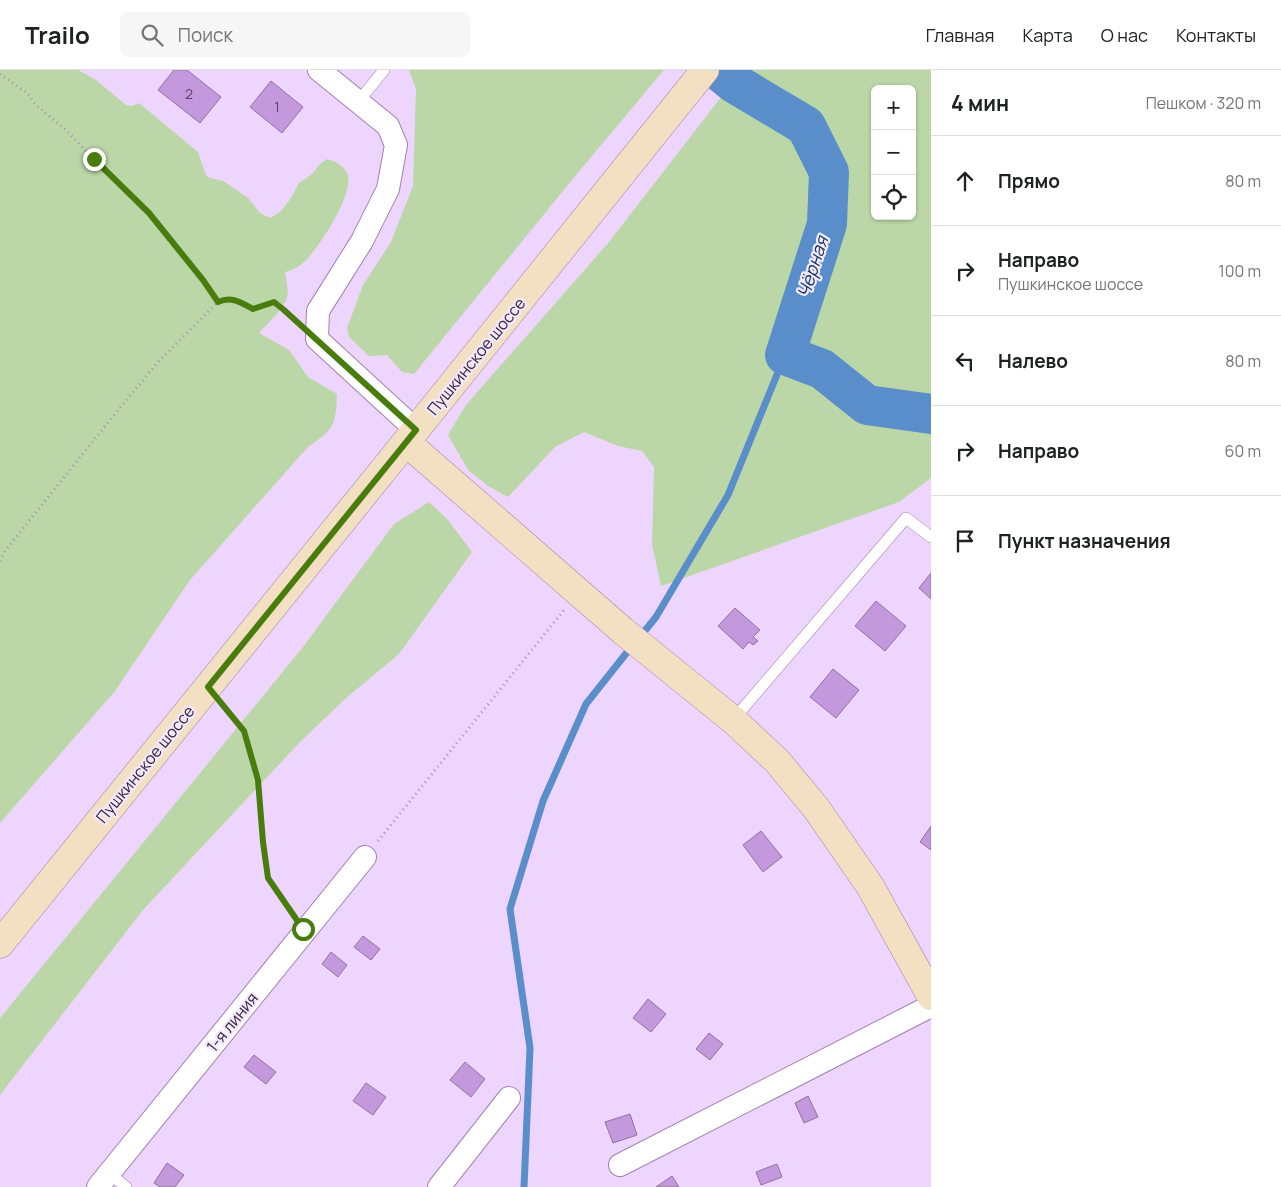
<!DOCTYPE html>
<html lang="ru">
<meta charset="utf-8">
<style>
body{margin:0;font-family:Manrope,sans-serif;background:#f6f6f6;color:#202124}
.controls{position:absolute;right:15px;top:15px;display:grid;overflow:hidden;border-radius:8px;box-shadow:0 1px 4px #0004}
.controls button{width:45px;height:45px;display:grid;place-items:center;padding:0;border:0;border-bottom:1px solid #e0e0e0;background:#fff;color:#202124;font:25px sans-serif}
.stop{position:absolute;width:15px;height:15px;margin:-11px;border:4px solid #487c0d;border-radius:50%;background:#fff}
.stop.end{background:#487c0d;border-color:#fff;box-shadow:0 1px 5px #0008}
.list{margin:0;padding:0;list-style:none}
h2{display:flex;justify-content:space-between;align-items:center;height:65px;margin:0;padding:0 20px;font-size:21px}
h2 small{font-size:16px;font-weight:400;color:#757577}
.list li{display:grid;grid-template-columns:32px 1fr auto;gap:15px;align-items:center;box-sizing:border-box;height:90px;padding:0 20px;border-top:1px solid #e0e0e0}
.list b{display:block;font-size:19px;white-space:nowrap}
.list p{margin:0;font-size:16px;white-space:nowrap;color:#757577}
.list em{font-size:16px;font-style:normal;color:#757577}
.icon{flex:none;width:28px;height:28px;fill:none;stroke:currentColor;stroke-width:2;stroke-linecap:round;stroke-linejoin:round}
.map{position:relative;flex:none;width:931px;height:1117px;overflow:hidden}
header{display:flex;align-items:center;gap:30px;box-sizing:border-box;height:70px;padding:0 25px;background:#fff;border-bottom:1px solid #e0e0e0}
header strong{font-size:24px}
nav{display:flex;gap:28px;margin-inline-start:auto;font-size:18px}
.search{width:350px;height:45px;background:#f6f6f6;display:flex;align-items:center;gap:12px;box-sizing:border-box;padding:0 18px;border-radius:8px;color:#757577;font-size:19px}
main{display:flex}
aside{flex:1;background:#fff}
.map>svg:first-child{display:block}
</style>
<header>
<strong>Trailo</strong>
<div class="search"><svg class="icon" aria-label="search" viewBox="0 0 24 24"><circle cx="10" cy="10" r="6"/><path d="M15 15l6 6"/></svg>Поиск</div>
<nav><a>Главная</a><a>Карта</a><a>О нас</a><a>Контакты</a></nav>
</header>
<main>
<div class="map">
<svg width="931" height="1117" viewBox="0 0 931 1117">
<rect width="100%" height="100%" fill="#eed5fd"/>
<path fill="#bbd7a8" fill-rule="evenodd" d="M 0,0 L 78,0 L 96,10 L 126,35 L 132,36 L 139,33 L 198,82 L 206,105 L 210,108 L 223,111 L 235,119 L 248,128 L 260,143 L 270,148 L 280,142 L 289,131 L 299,113 L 312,104 L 320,94 L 327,89 C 335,91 345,96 348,105 C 353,125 320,177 305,191 C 299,197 293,200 285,202 C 286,210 289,219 287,227 C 284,239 267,254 259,263 L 289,280 L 308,307 L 337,324 C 336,357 333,359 307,378 L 190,510 L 115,621 L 0,753 Z
M 409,0 L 664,0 L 576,105 L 414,304 L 402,302 L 387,285 L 369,286 L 349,267 L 347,258 L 363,215 L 391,172 L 413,116 L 416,19 Z
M 742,0 L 931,0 L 931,408 L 899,432 L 661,516 L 652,475 L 654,397 L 642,381 L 618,376 L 584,362 L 555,377 L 508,427 L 488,416 L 468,400 L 448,365 L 466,335 L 609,172 ZM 875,19 L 912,19 L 912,146 L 875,146 Z
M 429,432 L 448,450 L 472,482 L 399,584 L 345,629 L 299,673 L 143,840 L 0,1025 L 0,948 L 303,577 L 394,454 Z"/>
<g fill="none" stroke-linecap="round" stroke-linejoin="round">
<path stroke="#598eca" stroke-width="7" d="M 639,568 L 656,547 L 728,425 L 785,285
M 524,1117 L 530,978 L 510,839 L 543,731 L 586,634 L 632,576"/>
<path stroke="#598eca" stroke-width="40" d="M 718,0 L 734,13 L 806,56 L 829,102 L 827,154 L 785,285 L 822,299 L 867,335 L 931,344"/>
</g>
<path fill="#c498dd" stroke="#8f729f" d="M 174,0 L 187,0 L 221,27 L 200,53 L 158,20 Z
M 271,11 L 303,37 L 282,63 L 250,37 Z
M 931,503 L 931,529 L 919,518 Z
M 876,531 L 906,556 L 885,581 L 855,556 Z
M 735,538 L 760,560 L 753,567 L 758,571 L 753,575 L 749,572 L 743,579 L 718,556 Z
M 833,599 L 859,620 L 836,648 L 810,627 Z
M 931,756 L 931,780 L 920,772 Z
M 761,761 L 782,787 L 763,802 L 743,775 Z
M 363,866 L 380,879 L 371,890 L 354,877 Z
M 331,882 L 347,895 L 338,907 L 322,894 Z
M 648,929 L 666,944 L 651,962 L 633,948 Z
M 709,963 L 723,974 L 710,990 L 696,979 Z
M 254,985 L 276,1002 L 266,1014 L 244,997 Z
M 465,992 L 485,1009 L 471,1027 L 450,1010 Z
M 366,1013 L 386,1027 L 373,1045 L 353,1031 Z
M 808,1026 L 818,1047 L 804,1053 L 795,1033 Z
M 630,1044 L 637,1065 L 613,1073 L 605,1052 Z
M 167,1093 L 184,1105 L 175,1117 L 160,1117 L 154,1113 Z
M 777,1094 L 782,1107 L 761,1115 L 756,1102 Z
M 672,1106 L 679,1117 L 656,1117 Z"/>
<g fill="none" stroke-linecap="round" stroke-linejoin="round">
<g stroke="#a082b1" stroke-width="12">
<path id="lane" d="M 358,32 L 384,0
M 733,650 L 906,448 L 931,467
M 109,1103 L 126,1117"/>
</g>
<g stroke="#a082b1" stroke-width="24">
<path id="street" d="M 319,0 L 388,56 L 396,75 L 388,119 L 362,171 L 318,241 L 317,269 L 416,360
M 620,1095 L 931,936
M 98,1117 L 365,787
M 439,1117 L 509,1028"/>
</g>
<g stroke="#a082b1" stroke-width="29">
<path id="secondary" d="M 406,372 L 623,561 L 733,650 L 777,691 L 816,738 L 870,816 L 931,926
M 0,874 L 406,372 L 705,0"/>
</g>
<path stroke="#a792b3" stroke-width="3" stroke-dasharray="1 4" stroke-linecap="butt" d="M 0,4 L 27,23 L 36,35 L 67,61 L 108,104 L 149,143 L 203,210 L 218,232
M 0,491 L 5,481 L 114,345 L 158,292 L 218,232 C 231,225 240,232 253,239 L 274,232 L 296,250
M 223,635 L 244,661 L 258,711 L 263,772 L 268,808 L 292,842
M 378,771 L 564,540"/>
<use href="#lane" stroke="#fff" stroke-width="11"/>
<use href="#street" stroke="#fff" stroke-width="22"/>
<use href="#secondary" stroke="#f3dfc1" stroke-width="28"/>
</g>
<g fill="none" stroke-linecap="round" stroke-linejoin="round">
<path stroke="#487c0d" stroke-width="6" d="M 94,89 L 149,143 L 203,210 L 218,232 C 231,226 240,232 253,239 L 274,232 L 284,240 L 416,360 L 208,617 L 244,661 L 258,710 L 263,772 L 268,808 L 303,859"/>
</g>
<g text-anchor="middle" stroke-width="4.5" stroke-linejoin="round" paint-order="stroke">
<g font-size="14" fill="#584364">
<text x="189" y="29">2</text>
<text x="277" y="42">1</text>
</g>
<g font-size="16" fill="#34273b" stroke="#f4e8fc">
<text transform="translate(476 286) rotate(-51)" y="6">Пушкинское шоссе</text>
<text transform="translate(145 694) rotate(-51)" y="6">Пушкинское шоссе</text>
<text transform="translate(232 952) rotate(-51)" y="6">1-я линия</text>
</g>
<g font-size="18" font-style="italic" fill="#0f355d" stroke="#f4e8fc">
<text transform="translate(813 197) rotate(-72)" y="6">Чёрная</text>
</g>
</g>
</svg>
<div class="controls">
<button>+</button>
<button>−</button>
<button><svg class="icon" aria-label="locate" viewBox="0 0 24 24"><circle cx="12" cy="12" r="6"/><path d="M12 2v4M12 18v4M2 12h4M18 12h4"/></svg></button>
</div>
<div class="stop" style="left:303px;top:859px"></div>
<div class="stop end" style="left:94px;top:89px"></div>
</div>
<aside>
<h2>4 мин<small>Пешком · 320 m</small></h2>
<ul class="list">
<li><svg class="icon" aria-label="ahead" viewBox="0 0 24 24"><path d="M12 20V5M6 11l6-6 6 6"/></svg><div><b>Прямо</b></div><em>80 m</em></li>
<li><svg class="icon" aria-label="right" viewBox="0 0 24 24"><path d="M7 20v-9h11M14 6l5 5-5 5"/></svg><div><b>Направо</b><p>Пушкинское шоссе</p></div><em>100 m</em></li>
<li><svg class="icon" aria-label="left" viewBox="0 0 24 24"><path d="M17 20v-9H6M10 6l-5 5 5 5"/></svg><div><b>Налево</b></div><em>80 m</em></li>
<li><svg class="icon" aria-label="right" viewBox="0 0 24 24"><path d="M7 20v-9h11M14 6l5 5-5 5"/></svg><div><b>Направо</b></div><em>60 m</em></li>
<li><svg class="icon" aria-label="arrive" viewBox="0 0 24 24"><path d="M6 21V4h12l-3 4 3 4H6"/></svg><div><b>Пункт назначения</b></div></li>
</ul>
</aside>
</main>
